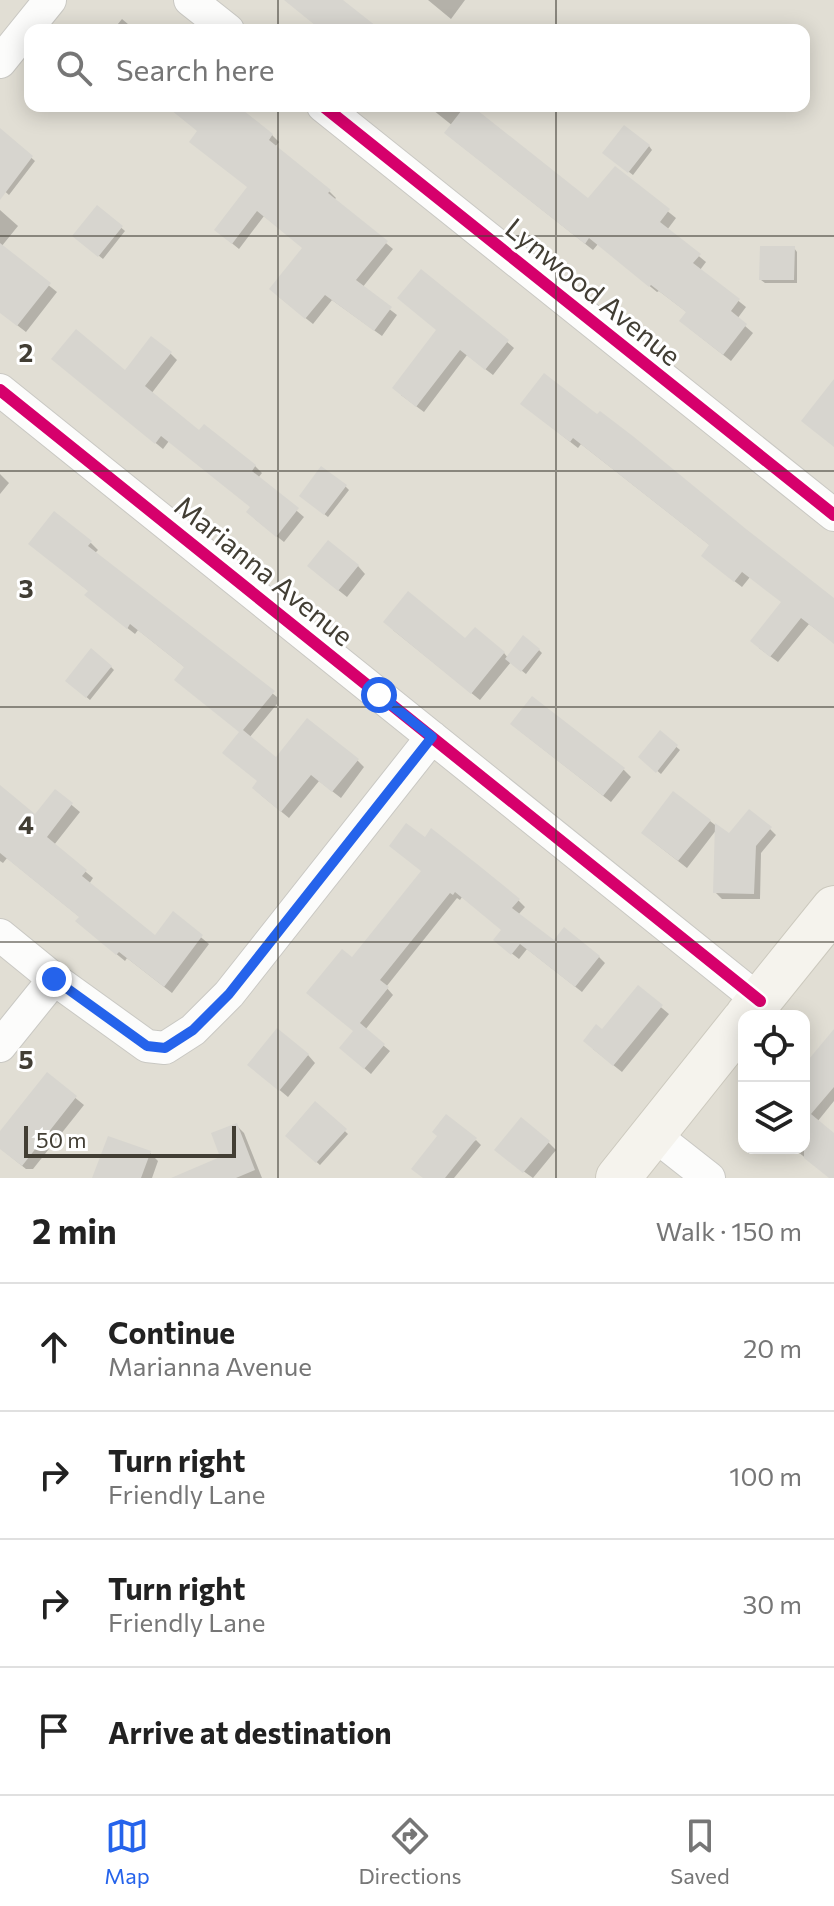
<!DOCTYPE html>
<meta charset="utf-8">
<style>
body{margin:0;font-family:Commissioner,sans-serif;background:#f6f6f6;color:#222}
.controls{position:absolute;right:24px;bottom:24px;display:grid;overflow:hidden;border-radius:16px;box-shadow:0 4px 20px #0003}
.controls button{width:72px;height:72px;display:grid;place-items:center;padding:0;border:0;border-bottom:2px solid #e0e0e0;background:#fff;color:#222;font:40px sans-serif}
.scale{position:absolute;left:24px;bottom:20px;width:212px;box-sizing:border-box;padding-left:8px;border:4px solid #423e34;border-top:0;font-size:22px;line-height:28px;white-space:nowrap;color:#423e34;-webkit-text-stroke:6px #fff;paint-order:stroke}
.stop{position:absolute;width:24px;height:24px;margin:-18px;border:6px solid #2563eb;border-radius:50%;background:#fff}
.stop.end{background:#2563eb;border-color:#fff;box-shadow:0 2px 8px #0008}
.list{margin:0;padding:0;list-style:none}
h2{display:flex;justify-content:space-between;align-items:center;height:104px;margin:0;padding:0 32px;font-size:34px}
h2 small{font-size:26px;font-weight:400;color:#767676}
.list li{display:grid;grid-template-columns:52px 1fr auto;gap:24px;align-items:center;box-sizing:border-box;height:128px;padding:0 32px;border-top:2px solid #e0e0e0}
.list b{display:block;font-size:30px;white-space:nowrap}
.list p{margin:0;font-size:26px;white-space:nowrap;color:#767676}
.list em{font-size:26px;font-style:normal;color:#767676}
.icon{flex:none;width:44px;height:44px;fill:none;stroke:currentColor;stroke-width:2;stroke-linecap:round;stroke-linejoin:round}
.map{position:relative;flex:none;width:834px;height:1178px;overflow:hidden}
.search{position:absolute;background:#fff;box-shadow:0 4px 20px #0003;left:24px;right:24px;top:24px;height:88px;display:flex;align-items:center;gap:20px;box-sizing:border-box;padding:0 28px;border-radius:16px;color:#767676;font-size:30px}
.sheet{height:616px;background:#fff}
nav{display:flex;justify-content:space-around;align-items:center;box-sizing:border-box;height:112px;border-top:2px solid #e0e0e0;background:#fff;font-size:22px;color:#767676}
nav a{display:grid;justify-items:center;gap:4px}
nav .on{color:#2563eb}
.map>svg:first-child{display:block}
</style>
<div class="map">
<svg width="834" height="1178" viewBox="0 0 834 1178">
<rect width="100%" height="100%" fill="#edece7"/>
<path fill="#e1ded4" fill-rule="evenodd" d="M 0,0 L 834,0 L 834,1178 L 0,1178 ZM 30,30 L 804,30 L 804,106 L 30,106 ZM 744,1016 L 804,1016 L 804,1148 L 744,1148 Z"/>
<path fill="#0003" d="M 428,0 L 465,0 L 451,19 Z
M 122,19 L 135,30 L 113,30 Z
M 170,106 L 224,106 L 272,135 L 279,142 L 275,147 L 329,191 L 336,198 L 334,200 L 393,249 L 362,288 L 397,315 L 382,336 L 332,300 L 313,324 L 278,296 L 304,248 L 264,216 L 239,249 L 223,236 L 249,187 L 200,132 Z
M 428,106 L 481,106 L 476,112 L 589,201 L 615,169 L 676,218 L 667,230 L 706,262 L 700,270 L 746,307 L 737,319 L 753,333 L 731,361 L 689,328 L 688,313 L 659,291 L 657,292 L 598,244 L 593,250 L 454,140 L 453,126 Z
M 4,134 L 35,161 L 9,195 L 0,187 L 0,138 Z
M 649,146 L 652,150 L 633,175 L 608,156 Z
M 98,208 L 125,231 L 103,259 L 78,239 Z
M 0,210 L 18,226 L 1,247 L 57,292 L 26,332 L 0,312 Z
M 794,248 L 797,252 L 797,283 L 765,283 L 761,280 Z
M 439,331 L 507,342 L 514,348 L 493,375 L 467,355 L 424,412 L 401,395 Z
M 170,353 L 177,360 L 151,394 L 200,432 L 255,466 L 262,473 L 258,478 L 304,517 L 284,542 L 255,519 L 252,507 L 169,441 L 163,449 L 61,365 L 125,372 Z
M 522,404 L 834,602 L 834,643 L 809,624 L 778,662 L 759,648 L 783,602 L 750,577 L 742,587 L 710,562 L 711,546 L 581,444 L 578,448 Z
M 0,474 L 9,483 L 0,494 Z
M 345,486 L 349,490 L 328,517 L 305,499 Z
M 91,543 L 98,550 L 95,553 L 277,697 L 277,704 L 249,738 L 277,760 L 357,760 L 364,767 L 341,798 L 319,781 L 289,818 L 261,795 L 259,782 L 241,733 L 186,668 L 138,630 L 135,634 L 94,602 L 90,592 L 38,550 Z
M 358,566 L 365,574 L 347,597 L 318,574 Z
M 393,630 L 465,641 L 504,653 L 508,658 L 539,650 L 542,653 L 526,674 L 511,662 L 480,700 Z
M 111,667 L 114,670 L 90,700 L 71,684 Z
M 520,731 L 624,770 L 631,777 L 611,802 Z
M 660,733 L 680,750 L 661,774 L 641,757 Z
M 0,787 L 36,816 L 55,791 L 80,812 L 54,845 L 93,878 L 89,884 L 155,938 L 173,914 L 209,944 L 172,993 L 127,958 L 125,961 L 86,929 L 81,918 L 7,858 L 3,863 L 0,861 Z
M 710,821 L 729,836 L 770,829 L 776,835 L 761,853 L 760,899 L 722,899 L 715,892 L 717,829 L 687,868 L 651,840 Z
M 423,872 L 518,900 L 525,907 L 518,915 L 554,942 L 599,957 L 605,963 L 582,992 L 527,949 L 519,959 L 502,946 L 503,930 L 462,897 L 460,900 L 457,898 L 386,987 L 393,995 L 365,1030 L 390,1051 L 371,1074 L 348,1054 L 355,1031 L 353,960 Z
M 638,988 L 669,1014 L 622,1072 L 593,1049 L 602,1032 Z
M 308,1055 L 315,1063 L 288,1097 L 258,1072 Z
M 834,1056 L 834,1101 L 817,1122 L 834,1135 L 834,1178 L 831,1178 L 793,1148 L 804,1148 L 804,1068 Z
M 47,1075 L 84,1105 L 33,1169 L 26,1169 L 0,1148 L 0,1134 Z
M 316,1104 L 348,1134 L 320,1165 L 288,1136 Z
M 236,1125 L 244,1133 L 262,1178 L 196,1178 L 223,1158 Z
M 476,1140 L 481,1145 L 454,1178 L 424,1178 Z
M 548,1142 L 556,1150 L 533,1178 L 504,1157 Z
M 150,1153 L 158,1161 L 152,1178 L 97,1178 Z"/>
<path fill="#d7d5cf" d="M 284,0 L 343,0 L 381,30 L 321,30 Z
M 166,106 L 238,106 L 273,134 L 269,140 L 331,190 L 328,193 L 388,241 L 356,280 L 392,307 L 374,331 L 325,295 L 305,319 L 269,289 L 302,248 L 257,211 L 232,244 L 214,230 L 247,187 L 189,142 L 197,131 Z
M 465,106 L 472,106 L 588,198 L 615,166 L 670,209 L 660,222 L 701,254 L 693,263 L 740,299 L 731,311 L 747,324 L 723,355 L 679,321 L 686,312 L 651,285 L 649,287 L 589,238 L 585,244 L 444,133 Z
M 624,125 L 650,145 L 628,173 L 602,153 Z
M 0,128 L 33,156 L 0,200 Z
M 97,205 L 123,226 L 98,257 L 72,236 Z
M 0,243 L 51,283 L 17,326 L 0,313 Z
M 760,246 L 795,246 L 794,280 L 759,280 Z
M 421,269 L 509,340 L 485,370 L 460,350 L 416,407 L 392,388 L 436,330 L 397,298 Z
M 76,329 L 125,370 L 151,336 L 172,352 L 145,386 L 199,430 L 204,424 L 256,465 L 252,471 L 299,508 L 276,537 L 246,512 L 250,507 L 161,436 L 155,444 L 51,359 Z
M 544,373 L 597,414 L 600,411 L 634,437 L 746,529 L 834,598 L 834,644 L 801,618 L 770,657 L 750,641 L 781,602 L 742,572 L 734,582 L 701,556 L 709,545 L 573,438 L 570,442 L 520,404 Z
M 834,379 L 834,447 L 801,421 Z
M 321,466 L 347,485 L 324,515 L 299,496 Z
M 54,511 L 92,541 L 88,546 L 275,691 L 243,730 L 276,757 L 307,718 L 359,759 L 332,792 L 311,775 L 281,812 L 252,788 L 257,781 L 222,753 L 239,732 L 174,680 L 184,667 L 130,624 L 127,629 L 84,595 L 88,591 L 28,544 Z
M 328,540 L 359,565 L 338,591 L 307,566 Z
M 408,591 L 465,638 L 475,627 L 505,652 L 471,694 L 383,622 Z
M 523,635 L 540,649 L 521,672 L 505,659 Z
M 91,648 L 112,666 L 86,698 L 65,681 Z
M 532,696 L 625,768 L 603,796 L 510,724 Z
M 660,730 L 678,745 L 656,773 L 638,757 Z
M 0,785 L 35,814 L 55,789 L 73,803 L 47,837 L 87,870 L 82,876 L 155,935 L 173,911 L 203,935 L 164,987 L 119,952 L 116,955 L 75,921 L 79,917 L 0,853 Z
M 673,791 L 711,820 L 678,861 L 641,833 Z
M 749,809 L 772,827 L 756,846 L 754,894 L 713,893 L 715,823 L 729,833 Z
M 406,823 L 425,837 L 431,828 L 477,864 L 520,899 L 512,908 L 554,940 L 564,927 L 600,956 L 575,987 L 520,944 L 511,955 L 493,940 L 501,930 L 455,892 L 453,895 L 450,893 L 380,980 L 389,987 L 360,1023 L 385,1044 L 364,1069 L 339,1048 L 353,1031 L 306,993 L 342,949 L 352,957 L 421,871 L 389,846 Z
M 638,985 L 663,1005 L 613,1066 L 583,1041 L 596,1024 L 602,1029 Z
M 277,1028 L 309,1054 L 279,1091 L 247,1065 Z
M 834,1029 L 834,1087 L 811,1114 L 834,1133 L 834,1178 L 829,1178 L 804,1158 L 804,1065 Z
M 47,1072 L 77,1096 L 22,1166 L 0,1149 L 0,1131 Z
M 315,1101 L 347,1129 L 316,1163 L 285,1136 Z
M 446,1114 L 477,1138 L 445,1178 L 423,1178 L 411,1169 L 437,1136 L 432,1132 Z
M 521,1117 L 550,1141 L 523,1173 L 494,1150 Z
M 237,1123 L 255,1170 L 236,1178 L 171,1178 L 220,1157 L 211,1133 Z
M 108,1136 L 151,1151 L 141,1178 L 92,1178 Z"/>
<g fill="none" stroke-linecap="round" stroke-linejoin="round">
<g stroke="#c9c8c3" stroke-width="34">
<path id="minor" d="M 190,0 L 228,30
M 0,62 L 50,0
M 323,106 L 834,515
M 0,390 L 760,1001
M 0,935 L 54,979 L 147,1046 L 165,1048 L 193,1030 L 229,994 L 432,737
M 0,1046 L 54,979
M 653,1134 L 709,1178"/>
</g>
<g stroke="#ccc9be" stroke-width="46">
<path id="secondary" d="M 747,1016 L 834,908
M 618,1178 L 744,1020"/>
</g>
<use href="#minor" stroke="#fcfcfb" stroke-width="32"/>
<use href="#secondary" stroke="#f5f3ed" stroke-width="44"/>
<g stroke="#fff" stroke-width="17">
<path id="cycleway" d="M 323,106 L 834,515
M 0,390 L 760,1001"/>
</g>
<use href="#cycleway" stroke="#d6006c" stroke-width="12"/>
</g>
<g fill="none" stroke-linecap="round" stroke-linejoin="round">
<path stroke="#2563eb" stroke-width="10" d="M 54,979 L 147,1046 L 165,1048 L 193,1030 L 229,994 L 432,737 L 379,695"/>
</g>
<path fill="none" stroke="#423e34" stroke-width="2" stroke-opacity="0.55" d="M 278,0 L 278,30M 556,0 L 556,30M 278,106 L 278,1178M 556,106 L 556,1178M 0,236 L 834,236M 0,471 L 834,471M 0,707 L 834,707M 0,942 L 834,942"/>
<g text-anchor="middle" stroke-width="6" stroke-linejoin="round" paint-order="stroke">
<g font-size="28" fill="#423e34" stroke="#fff">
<text transform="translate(593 292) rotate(39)" y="10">Lynwood Avenue</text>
<text transform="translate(264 571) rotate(39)" y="10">Marianna Avenue</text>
</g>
</g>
<g font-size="26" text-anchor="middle" font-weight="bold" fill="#423e34" stroke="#fff" stroke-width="6" stroke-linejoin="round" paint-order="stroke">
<text x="26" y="362">2</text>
<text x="26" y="598">3</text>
<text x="26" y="834">4</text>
<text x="26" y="1069">5</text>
</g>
</svg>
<div class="controls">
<button><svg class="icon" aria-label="locate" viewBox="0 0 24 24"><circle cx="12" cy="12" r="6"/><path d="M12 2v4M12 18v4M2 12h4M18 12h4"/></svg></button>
<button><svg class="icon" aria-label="layers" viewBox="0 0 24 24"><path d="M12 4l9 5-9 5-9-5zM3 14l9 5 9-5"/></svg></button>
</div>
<div class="scale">50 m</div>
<div class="stop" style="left:379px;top:695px"></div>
<div class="stop end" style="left:54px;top:979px"></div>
<div class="search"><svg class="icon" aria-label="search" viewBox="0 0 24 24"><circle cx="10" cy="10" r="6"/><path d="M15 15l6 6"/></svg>Search here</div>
</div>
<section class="sheet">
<h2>2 min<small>Walk · 150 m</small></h2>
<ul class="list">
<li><svg class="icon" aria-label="ahead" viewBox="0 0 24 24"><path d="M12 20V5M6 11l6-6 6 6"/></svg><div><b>Continue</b><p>Marianna Avenue</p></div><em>20 m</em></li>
<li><svg class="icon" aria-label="right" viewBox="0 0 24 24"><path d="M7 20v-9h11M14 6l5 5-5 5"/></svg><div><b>Turn right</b><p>Friendly Lane</p></div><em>100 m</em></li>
<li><svg class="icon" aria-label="right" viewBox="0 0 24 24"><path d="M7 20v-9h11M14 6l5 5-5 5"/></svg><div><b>Turn right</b><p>Friendly Lane</p></div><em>30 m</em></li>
<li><svg class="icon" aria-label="arrive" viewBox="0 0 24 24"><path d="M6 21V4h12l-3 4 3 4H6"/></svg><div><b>Arrive at destination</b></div></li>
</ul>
</section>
<nav>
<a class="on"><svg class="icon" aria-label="map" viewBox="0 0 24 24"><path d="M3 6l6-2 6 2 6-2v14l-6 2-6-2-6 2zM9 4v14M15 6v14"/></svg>Map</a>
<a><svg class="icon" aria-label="directions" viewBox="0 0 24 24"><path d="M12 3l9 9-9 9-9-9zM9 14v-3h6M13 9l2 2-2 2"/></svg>Directions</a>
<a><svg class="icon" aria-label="saved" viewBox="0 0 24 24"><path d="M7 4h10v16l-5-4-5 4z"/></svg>Saved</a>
</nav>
